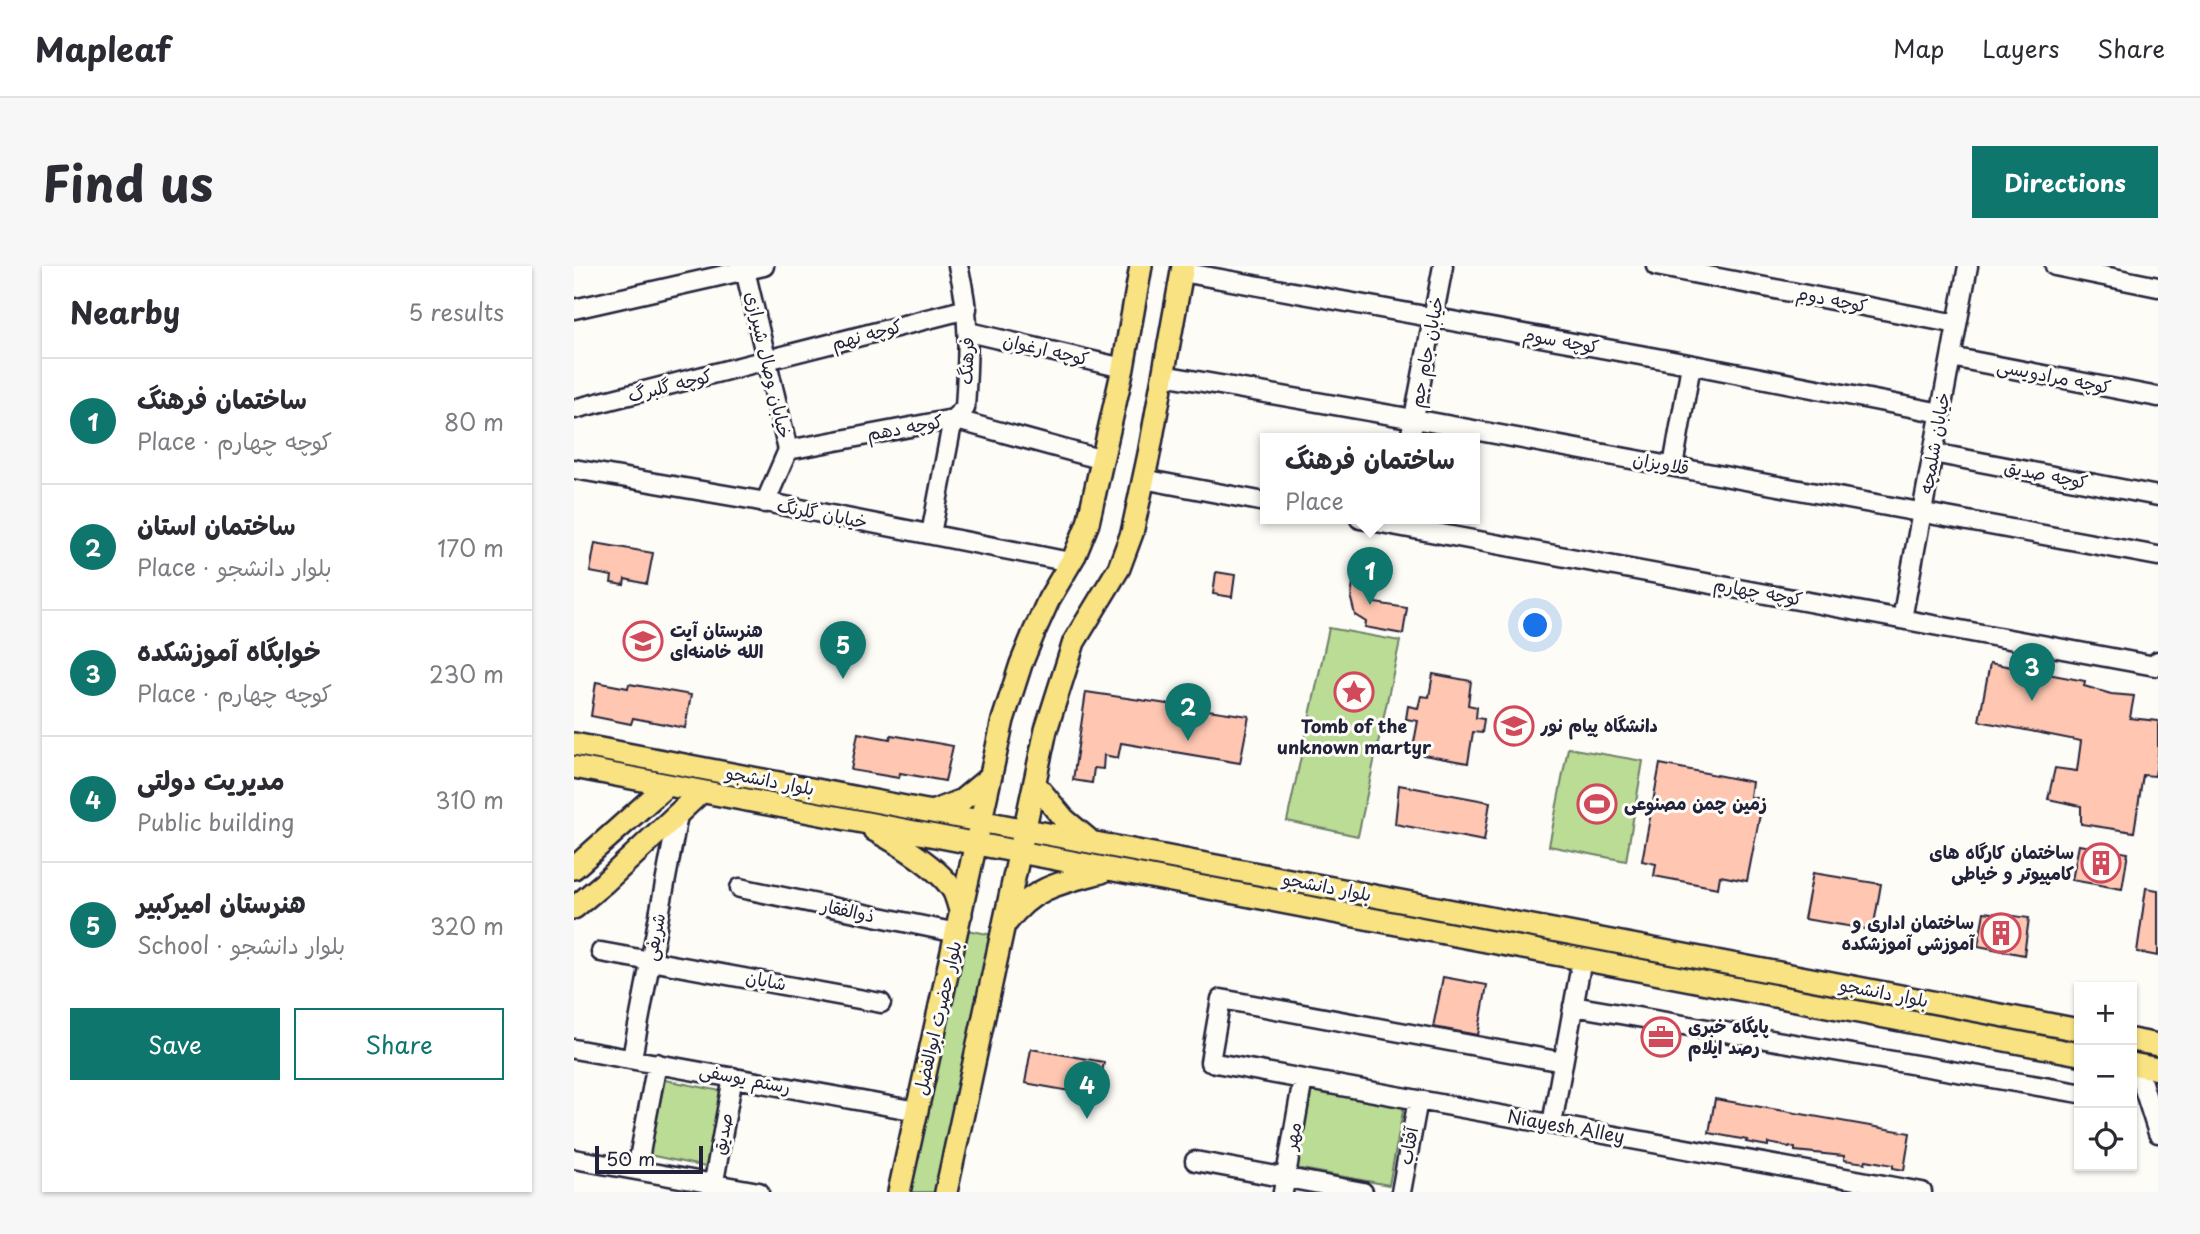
<!DOCTYPE html>
<meta charset="utf-8">
<style>
body{margin:0;font-family:"Playpen Sans","Playpen Sans Arabic",sans-serif;background:#f7f7f7;color:#2b2b33}
.controls{position:absolute;right:21px;bottom:21px;display:grid;overflow:hidden;border-radius:0px;box-shadow:0 2px 5px #0004}
.controls button{width:63px;height:63px;display:grid;place-items:center;padding:0;border:0;border-bottom:2px solid #e1e1e2;background:#fff;color:#2b2b33;font:35px sans-serif}
.scale{position:absolute;left:21px;bottom:18px;width:108px;box-sizing:border-box;padding-left:7px;border:4px solid #22223b;border-top:0;font-size:19px;line-height:24px;white-space:nowrap;color:#22223b;-webkit-text-stroke:5px #fdfcf7;paint-order:stroke}
.you{position:absolute;left:962px;top:360px;width:24px;height:24px;margin:-18px;border:5px solid #fff;border-radius:50%;background:#1a73e8;box-shadow:0 0 0 10px #1a73e833}
.badge{display:grid;place-items:center;width:46px;height:46px;border-radius:50%;background:#0f766e;color:#fff;font-size:23px;font-weight:700}
.pin{position:absolute;translate:-50% -58px;filter:drop-shadow(0 2px 4px #0008)}
.pin::after{content:'';position:absolute;top:37px;width:24px;height:21px;background:inherit;clip-path:polygon(0 0,100% 0,50% 100%)}
.popup{position:absolute;left:686px;top:167px;width:220px;height:91px;box-sizing:border-box;display:grid;place-content:center;border-radius:0px;background:#fff;filter:drop-shadow(0 2px 5px #0005);font-size:23px;white-space:nowrap;color:#7c7c81}
.popup b{font-size:26px;color:#2b2b33}
.popup::after{content:'';position:absolute;left:50%;top:100%;margin-left:-14px;border:14px solid transparent;border-top-color:#fff}
.list{margin:0;padding:0;list-style:none}
h2{display:flex;justify-content:space-between;align-items:center;height:91px;margin:0;padding:0 28px;font-size:30px}
h2 small{font-size:23px;font-weight:400;color:#7c7c81}
.list li{display:grid;grid-template-columns:46px 1fr auto;gap:21px;align-items:center;box-sizing:border-box;height:126px;padding:0 28px;border-top:2px solid #e1e1e2}
.list b{display:block;font-size:26px;white-space:nowrap}
.list p{margin:0;font-size:23px;white-space:nowrap;color:#7c7c81}
.list em{font-size:23px;font-style:normal;color:#7c7c81}
.actions{display:flex;gap:14px;padding:21px 28px}
.actions a{flex:1;padding:16px 0;border:2px solid #0f766e;border-radius:0px;text-align:center;font-size:24px;color:#0f766e}
.actions .main{background:#0f766e;color:#fff}
.icon{flex:none;width:38px;height:38px;fill:none;stroke:currentColor;stroke-width:2;stroke-linecap:round;stroke-linejoin:round}
.map{position:relative;flex:none;width:1584px;height:926px;overflow:hidden;border-radius:0px}
header{display:flex;align-items:center;gap:42px;box-sizing:border-box;height:98px;padding:0 35px;background:#fff;border-bottom:2px solid #e1e1e2}
header strong{font-size:33px}
nav{display:flex;gap:38px;margin-inline-start:auto;font-size:24px}
.intro{display:flex;align-items:center;justify-content:space-between;box-sizing:border-box;height:168px;padding:0 42px}
h1{margin:0;font-size:49px}
.button{padding:18px 32px;border-radius:0px;background:#0f766e;color:#fff;font-size:24px;font-weight:700}
main{display:flex;gap:42px;padding:0 42px}
aside{flex:1;background:#fff;border-radius:0px;box-shadow:0 2px 5px #0004}
.map>svg:first-child{display:block}
</style>
<header>
<strong>Mapleaf</strong>
<nav><a>Map</a><a>Layers</a><a>Share</a></nav>
</header>
<div class="intro"><h1>Find us</h1><a class="button">Directions</a></div>
<main>
<aside>
<h2>Nearby<small>5 results</small></h2>
<ul class="list">
<li><span class="badge">1</span><div><b>ساختمان فرهنگ</b><p>Place · کوچه چهارم</p></div><em>80 m</em></li>
<li><span class="badge">2</span><div><b>ساختمان استان</b><p>Place · بلوار دانشجو</p></div><em>170 m</em></li>
<li><span class="badge">3</span><div><b>خوابگاه آموزشکده</b><p>Place · کوچه چهارم</p></div><em>230 m</em></li>
<li><span class="badge">4</span><div><b>مدیریت دولتی</b><p>Public building</p></div><em>310 m</em></li>
<li><span class="badge">5</span><div><b>هنرستان امیرکبیر</b><p>School · بلوار دانشجو</p></div><em>320 m</em></li>
</ul>
<div class="actions"><a class="main">Save</a><a>Share</a></div>
</aside>
<div class="map">
<svg width="1584" height="926" viewBox="0 0 1584 926">
<rect width="100%" height="100%" fill="#fdfcf7"/>
<filter id="ink" filterUnits="userSpaceOnUse"><feTurbulence type="fractalNoise" baseFrequency=".0143" numOctaves="2"/><feDisplacementMap in="SourceGraphic" scale="14" xChannelSelector="R" yChannelSelector="G"/><feConvolveMatrix kernelMatrix="1 2 1 2 8 2 1 2 1" color-interpolation-filters="sRGB"/></filter>
<g filter="url(#ink)">
<path fill="#badc95" stroke="#6e7f68" stroke-width="2" d="M 755,362 L 826,375 L 784,570 L 713,555 Z
M 994,482 L 1069,495 L 1052,595 L 975,580 Z
M 393,664 L 419,669 L 363,926 L 335,926 Z
M 91,814 L 147,825 L 132,901 L 75,889 Z
M 736,823 L 830,840 L 815,919 L 722,902 Z"/>
<path fill="#ffc7b2" stroke="#22223b" stroke-width="2" d="M 21,277 L 79,287 L 73,318 L 51,313 L 50,319 L 37,317 L 38,310 L 16,306 Z
M 642,306 L 661,309 L 658,331 L 639,328 Z
M 780,308 L 803,311 L 801,337 L 833,342 L 829,368 L 791,361 L 792,356 L 781,349 L 777,333 Z
M 1416,397 L 1511,415 L 1510,420 L 1537,428 L 1560,430 L 1556,452 L 1584,455 L 1584,488 L 1581,510 L 1569,509 L 1560,566 L 1507,558 L 1507,540 L 1474,533 L 1481,502 L 1503,505 L 1507,475 L 1405,455 Z
M 859,408 L 897,415 L 894,439 L 903,441 L 902,452 L 910,453 L 908,467 L 899,466 L 894,497 L 838,487 L 844,455 L 832,453 L 834,440 L 844,442 L 847,430 L 855,431 Z
M 22,416 L 54,422 L 55,418 L 117,429 L 111,462 L 59,452 L 57,458 L 17,450 Z
M 512,426 L 675,450 L 666,497 L 547,477 L 544,492 L 530,489 L 529,503 L 520,502 L 518,517 L 499,514 Z
M 284,467 L 316,473 L 317,469 L 379,480 L 371,515 L 326,507 L 325,512 L 277,504 Z
M 1086,498 L 1178,516 L 1176,531 L 1189,533 L 1173,615 L 1146,610 L 1144,622 L 1080,610 L 1082,598 L 1068,595 Z
M 825,519 L 916,536 L 910,575 L 821,558 Z
M 1505,579 L 1554,587 L 1548,623 L 1498,614 Z
M 1239,607 L 1307,618 L 1299,664 L 1230,653 Z
M 1572,622 L 1584,624 L 1584,690 L 1563,686 Z
M 1410,646 L 1455,652 L 1450,689 L 1404,680 Z
M 869,711 L 913,719 L 904,769 L 859,761 Z
M 457,783 L 530,796 L 524,830 L 451,817 Z
M 1141,833 L 1336,867 L 1330,904 L 1319,902 L 1319,899 L 1292,894 L 1291,897 L 1270,894 L 1270,890 L 1221,885 L 1221,882 L 1194,877 L 1194,880 L 1172,876 L 1173,874 L 1135,867 Z"/>
<g fill="none" stroke-linecap="round" stroke-linejoin="round">
<g stroke="#22223b" stroke-width="23">
<path id="minor" d="M 170,0 L 214,184 L 191,237
M 1082,0 L 1383,58
M 1481,0 L 1584,21
M 608,6 L 1099,95 L 1367,147
M 0,43 L 190,0
M 395,66 L 549,102
M 1377,91 L 1584,131
M 589,109 L 840,153 L 1584,290
M 0,143 L 393,43
M 836,173 L 869,0
M 214,184 L 379,153 L 529,194
M 1359,187 L 1584,230
M 1099,200 L 1117,99
M 0,203 L 181,234 L 496,296
M 569,213 L 691,236
M 786,253 L 1581,400 L 1584,395
M 357,268 L 379,153 L 391,142 C 394,93 397,48 384,0
M 1328,353 L 1394,0
M 166,622 L 383,667
M 27,686 L 307,737
M 999,740 L 1505,827
M 0,783 L 343,845
M 58,792 L 104,549
M 989,796 L 647,733 L 636,796 L 1348,926
M 1562,798 L 1584,867
M 978,858 L 1008,693
M 0,893 L 185,926
M 621,895 L 789,926
M 63,903 L 83,797
M 138,926 L 159,811
M 709,926 L 729,813
M 827,926 L 844,834"/>
</g>
<g stroke="#22223b" stroke-width="26">
<path id="major" d="M 0,478 L 1505,764
M 0,501 L 1505,788
M 461,518 L 490,553 L 514,573
M 360,545 L 388,534 L 417,510
M 300,564 C 324,577 367,603 380,626 C 383,633 385,641 387,648
M 0,602 L 93,519
M 0,642 L 30,617 L 127,526
M 433,656 C 458,621 489,616 528,606
M 1558,774 L 1584,779
M 1558,798 L 1584,803
M 325,926 L 429,454 L 447,398 L 461,364 L 475,333 L 501,289 L 514,257 L 549,102 L 567,0
M 372,926 L 472,464 L 500,376 L 545,302 L 558,267 L 575,188 L 609,0"/>
</g>
<use href="#minor" stroke="#fdfcf7" stroke-width="18"/>
<use href="#major" stroke="#f8e281" stroke-width="21"/>
</g>
</g>
<defs>
<g id="school-ring" transform="scale(2.0125)"><circle r="9.5" fill="#fdfcf7" stroke="#d1495b" stroke-width="1.5"/><path d="M0-5L7-2L0 1L-7-2ZM-4 1L0 2.5L4 1V4Q0 6-4 4Z" fill="#d1495b"/></g>
<g id="sight-ring" transform="scale(2.0125)"><circle r="9.5" fill="#fdfcf7" stroke="#d1495b" stroke-width="1.5"/><path d="M0-6L1.8-2.2L6-1.7L2.9 1.2L3.7 5.4L0 3.3L-3.7 5.4L-2.9 1.2L-6-1.7L-1.8-2.2Z" fill="#d1495b"/></g>
<g id="university-ring" transform="scale(2.0125)"><circle r="9.5" fill="#fdfcf7" stroke="#d1495b" stroke-width="1.5"/><path d="M0-5L7-2L0 1L-7-2ZM-4 1L0 2.5L4 1V4Q0 6-4 4Z" fill="#d1495b"/></g>
<g id="stadium-ring" transform="scale(2.0125)"><circle r="9.5" fill="#fdfcf7" stroke="#d1495b" stroke-width="1.5"/><path d="M0-5a6.5 5 0 1 0 0 10a6.5 5 0 1 0 0-10ZM-3.5-1.8h7v3.6h-7Z" fill="#d1495b"/></g>
<g id="building-ring" transform="scale(2.0125)"><circle r="9.5" fill="#fdfcf7" stroke="#d1495b" stroke-width="1.5"/><path d="M-4-6H4V6H1V3H-1V6H-4ZM-2.5-4.3h1.7v1.8h-1.7ZM.8-4.3h1.7v1.8H.8ZM-2.5-1h1.7V.8h-1.7ZM.8-1h1.7V.8H.8Z" fill="#d1495b"/></g>
<g id="office-ring" transform="scale(2.0125)"><circle r="9.5" fill="#fdfcf7" stroke="#d1495b" stroke-width="1.5"/><path d="M-6-3h4V-5.5h4V-3h4V5H-6ZM-1-4.5V-3h2v-1.5ZM-6 0V1H6V0Z" fill="#d1495b"/></g>
</defs>
<g fill-rule="evenodd">
<use href="#school-ring" x="69" y="375"/>
<use href="#sight-ring" x="780" y="426"/>
<use href="#university-ring" x="940" y="460"/>
<use href="#stadium-ring" x="1023" y="538"/>
<use href="#building-ring" x="1527" y="597"/>
<use href="#building-ring" x="1427" y="667"/>
<use href="#office-ring" x="1087" y="771"/>
</g>
<g text-anchor="middle" stroke-width="6" stroke-linejoin="round" paint-order="stroke">
<g font-size="18" fill="#22223b" stroke="#fdfcf7">
<text transform="translate(1258 34) rotate(11)" y="6">کوچه دوم</text>
<text transform="translate(293 69) rotate(-15)" y="6">کوچه نهم</text>
<text transform="translate(987 75) rotate(10)" y="6">کوچه سوم</text>
<text transform="translate(472 84) rotate(13)" y="6">کوچه ارغوان</text>
<text transform="translate(853 86) rotate(-79)" y="6">خیابان جام جم</text>
<text transform="translate(393 95) rotate(-88)" y="6">فرهنگ</text>
<text transform="translate(194 99) rotate(77)" y="6">خیابان وصال شیرازی</text>
<text transform="translate(1480 111) rotate(11)" y="6">کوچه مرادویسی</text>
<text transform="translate(96 120) rotate(-14)" y="6">کوچه گلبرگ</text>
<text transform="translate(331 162) rotate(-10)" y="6">کوچه دهم</text>
<text transform="translate(1361 177) rotate(-80)" y="6">خیابان شلمچه</text>
<text transform="translate(1087 198) rotate(10)" y="6">قلاویزان</text>
<text transform="translate(1472 209) rotate(11)" y="6">کوچه صدیق</text>
<text transform="translate(248 248) rotate(11)" y="6">خیابان گلرنگ</text>
<text transform="translate(1184 326) rotate(10)" y="6">کوچه چهارم</text>
<text transform="translate(196 515) rotate(11)" y="6">بلوار دانشجو</text>
<text transform="translate(753 621) rotate(11)" y="6">بلوار دانشجو</text>
<text transform="translate(274 645) rotate(12)" y="6">ذوالفقار</text>
<text transform="translate(81 671) rotate(-79)" y="6">شریفی</text>
<text transform="translate(192 715) rotate(11)" y="6">شایان</text>
<text transform="translate(1310 727) rotate(11)" y="6">بلوار دانشجو</text>
<text transform="translate(364 752) rotate(-77)" y="6">بلوار حضرت ابوالفضل</text>
<text transform="translate(171 813) rotate(11)" y="6">رستم یوسفی</text>
<text transform="translate(992 861) rotate(10)" y="6">Niayesh Alley</text>
<text transform="translate(149 868) rotate(-79)" y="6">صدیق</text>
<text transform="translate(719 870) rotate(-80)" y="6">مهر</text>
<text transform="translate(835 880) rotate(-80)" y="6">آفتاب</text>
</g>
<g font-size="18" font-weight="bold" fill="#22223b" stroke="#fdfcf7" text-anchor="start">
<text x="96" y="371">هنرستان آیت<tspan x="96" dy="21">الله خامنه‌ای</tspan></text>
<text x="967" y="466">دانشگاه پیام نور</text>
<text x="780" y="467" text-anchor="middle">Tomb of the<tspan x="780" dy="21">unknown martyr</tspan></text>
<text x="1050" y="544">زمین چمن مصنوعی</text>
<text x="1500" y="593" text-anchor="end">ساختمان کارگاه های<tspan x="1500" dy="21">کامپیوتر و خیاطی</tspan></text>
<text x="1400" y="663" text-anchor="end">ساختمان اداری و<tspan x="1400" dy="21">آموزشی آموزشکده</tspan></text>
<text x="1114" y="767">پایگاه خبری<tspan x="1114" dy="21">رصد ایلام</tspan></text>
</g>
</g>
</svg>
<div class="controls">
<button>+</button>
<button>−</button>
<button><svg class="icon" aria-label="locate" viewBox="0 0 24 24"><circle cx="12" cy="12" r="6"/><path d="M12 2v4M12 18v4M2 12h4M18 12h4"/></svg></button>
</div>
<div class="scale">50 m</div>
<div class="you"></div>
<div class="pin badge" style="left:796px;top:339px">1</div>
<div class="popup"><b>ساختمان فرهنگ</b>Place</div>
<div class="pin badge" style="left:614px;top:475px">2</div>
<div class="pin badge" style="left:1458px;top:435px">3</div>
<div class="pin badge" style="left:513px;top:853px">4</div>
<div class="pin badge" style="left:269px;top:413px">5</div>
</div>
</main>
